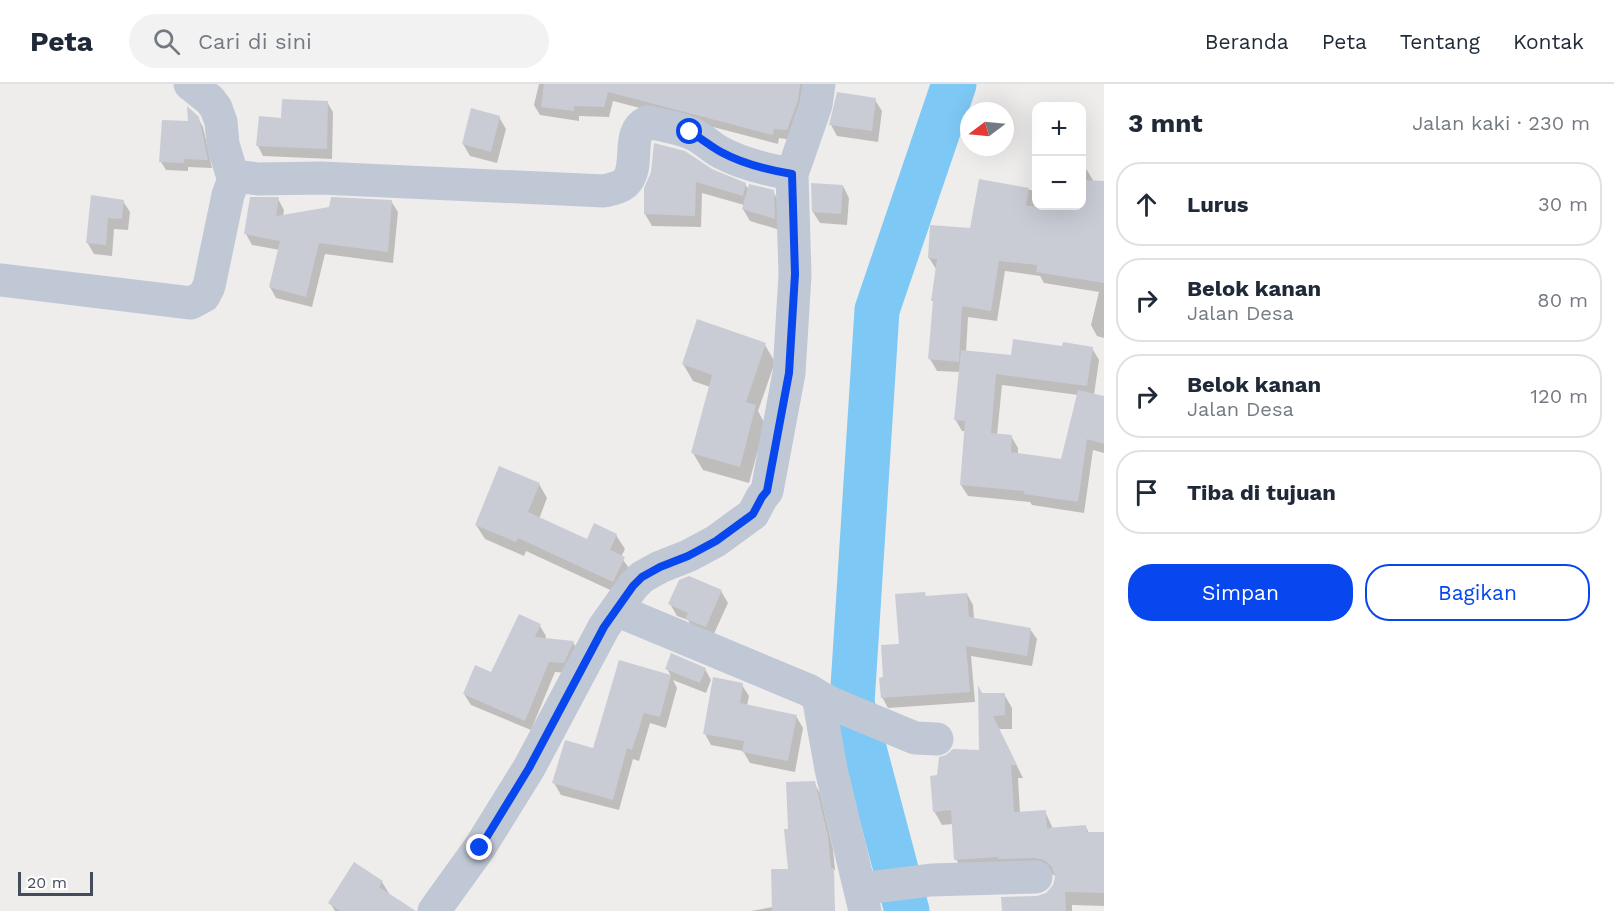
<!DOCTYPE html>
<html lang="id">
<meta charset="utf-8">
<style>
body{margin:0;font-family:"Work Sans",sans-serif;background:#f2f2f3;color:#1f2937}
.controls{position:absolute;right:18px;top:18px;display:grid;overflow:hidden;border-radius:12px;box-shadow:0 6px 24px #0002}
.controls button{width:54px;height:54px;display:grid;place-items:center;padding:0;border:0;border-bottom:2px solid #e0e1e3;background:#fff;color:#1f2937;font:30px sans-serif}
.compass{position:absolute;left:960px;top:18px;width:54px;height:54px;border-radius:50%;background:#fff;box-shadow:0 6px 24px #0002;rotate:254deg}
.scale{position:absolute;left:18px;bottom:15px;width:75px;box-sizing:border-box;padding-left:6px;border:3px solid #434c5b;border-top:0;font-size:16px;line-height:21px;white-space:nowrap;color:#434c5b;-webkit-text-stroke:4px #fff;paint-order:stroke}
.stop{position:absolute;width:18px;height:18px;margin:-14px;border:4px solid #0847ed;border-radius:50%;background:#fff}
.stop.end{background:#0847ed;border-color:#fff;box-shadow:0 2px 6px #0008}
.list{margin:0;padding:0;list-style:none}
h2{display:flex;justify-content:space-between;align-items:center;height:78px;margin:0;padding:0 24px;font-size:26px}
h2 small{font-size:20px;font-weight:400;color:#747a83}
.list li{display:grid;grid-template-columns:39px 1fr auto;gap:18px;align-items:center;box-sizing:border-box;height:84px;margin:0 12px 12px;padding:0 12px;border:2px solid #e0e1e3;border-radius:24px}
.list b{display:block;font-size:22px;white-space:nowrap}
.list p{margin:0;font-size:20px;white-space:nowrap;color:#747a83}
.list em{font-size:20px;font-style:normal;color:#747a83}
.actions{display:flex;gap:12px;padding:18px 24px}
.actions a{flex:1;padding:14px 0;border:2px solid #0847ed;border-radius:24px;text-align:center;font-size:21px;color:#0847ed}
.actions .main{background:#0847ed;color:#fff}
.icon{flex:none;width:33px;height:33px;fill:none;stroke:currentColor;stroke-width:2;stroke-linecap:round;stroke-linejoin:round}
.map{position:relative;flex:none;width:1104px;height:827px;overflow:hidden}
header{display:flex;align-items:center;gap:36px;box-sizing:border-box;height:84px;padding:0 30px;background:#fff;border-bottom:2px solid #e0e1e3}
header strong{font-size:28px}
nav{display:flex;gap:33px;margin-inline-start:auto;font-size:21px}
.search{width:420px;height:54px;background:#f2f2f3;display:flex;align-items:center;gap:15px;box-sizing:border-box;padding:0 21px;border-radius:33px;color:#747a83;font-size:22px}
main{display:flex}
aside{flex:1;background:#fff}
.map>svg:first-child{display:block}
</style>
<header>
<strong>Peta</strong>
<div class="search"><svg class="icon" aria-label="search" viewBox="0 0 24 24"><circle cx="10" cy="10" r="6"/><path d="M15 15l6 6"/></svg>Cari di sini</div>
<nav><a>Beranda</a><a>Peta</a><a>Tentang</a><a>Kontak</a></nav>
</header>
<main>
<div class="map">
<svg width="1104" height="827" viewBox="0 0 1104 827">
<rect width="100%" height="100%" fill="#efecec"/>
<path fill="#0003" fill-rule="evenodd" d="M 539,0 L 809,0 L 793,56 L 779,54 L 778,60 L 613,17 L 609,33 L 579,32 L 579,37 L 540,31 L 534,21 Z
M 875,16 L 882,27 L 878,58 L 837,52 L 831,41 Z
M 327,18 L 333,28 L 332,75 L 263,72 L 258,62 L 283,36 Z
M 499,33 L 506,45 L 497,79 L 470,72 L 463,60 Z
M 198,34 L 203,43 L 212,84 L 188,83 L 188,87 L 166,86 L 161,78 L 190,39 Z
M 1082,85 L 1087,86 L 1094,98 L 1104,99 L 1104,254 L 1097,252 L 1091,241 L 1099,208 L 1044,199 L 1040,192 L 1005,187 L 997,237 L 968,233 L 966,268 L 1012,273 L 1064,263 L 1092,264 L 1099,276 L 1094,311 L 1104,314 L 1104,369 L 1093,366 L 1084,429 L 1032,421 L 1030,418 L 968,412 L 961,401 L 966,347 L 962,347 L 955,335 L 960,288 L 937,287 L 930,275 L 936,185 L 929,174 L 972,145 L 980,97 L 1036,107 L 1036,122 L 1082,122 ZM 1002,301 L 1078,311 L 1062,376 L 1018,370 L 1018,364 L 1011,352 L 997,351 Z
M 711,86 L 745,100 L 749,106 L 773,107 L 779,119 L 780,146 L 750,137 L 743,125 L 744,121 L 702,109 L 701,143 L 652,142 L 645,130 Z
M 843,102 L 849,114 L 847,141 L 820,139 L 813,128 Z
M 92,113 L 123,117 L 130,128 L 128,146 L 114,145 L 112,172 L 94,170 L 87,158 Z
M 278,115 L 284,126 L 283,132 L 391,117 L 398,128 L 393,179 L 325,170 L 312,223 L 276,214 L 270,203 L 280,166 L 252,161 L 246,150 Z
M 765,261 L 775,278 L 758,327 L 765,340 L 749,399 L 703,386 L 693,369 L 710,303 L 693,297 L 683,280 Z
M 539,400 L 547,414 L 539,435 L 587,457 L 616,451 L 625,465 L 621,473 L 632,488 L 621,511 L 526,467 L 524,472 L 485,455 L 476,441 Z
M 721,507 L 728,519 L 712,554 L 694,546 L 688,536 L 677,532 L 670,520 Z
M 967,510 L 973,521 L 974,536 L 1030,545 L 1037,555 L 1032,582 L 971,572 L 975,618 L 888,624 L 882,613 L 885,595 L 926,513 Z
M 540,542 L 546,552 L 545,556 L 573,558 L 579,569 L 569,589 L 555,588 L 531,646 L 471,621 L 464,610 L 492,590 Z
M 620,578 L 671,592 L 667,585 L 705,585 L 711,596 L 706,609 L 673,596 L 677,604 L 666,644 L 650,639 L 639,677 L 633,675 L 619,726 L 561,711 L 554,699 L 594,666 Z
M 742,601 L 749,612 L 747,622 L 796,632 L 803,644 L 795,688 L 750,679 L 743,667 L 711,661 L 705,650 Z
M 1004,610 L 1012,624 L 1012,645 L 999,645 L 1023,694 L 1018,694 L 1020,729 L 1045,727 L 1053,745 L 1086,743 L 1089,749 L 1104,750 L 1104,822 L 1072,821 L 1072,827 L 1003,827 L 1046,811 L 1054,802 L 1056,792 L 1044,787 L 964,789 L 956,775 L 953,740 L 942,741 L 934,727 L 938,693 L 980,668 L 982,611 Z
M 814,699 L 820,709 L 833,765 L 835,786 L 830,787 L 835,827 L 751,827 L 773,823 L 790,786 L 790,746 Z
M 382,798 L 390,811 L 409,827 L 335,827 L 330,819 Z"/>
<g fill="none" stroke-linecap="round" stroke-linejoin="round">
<path stroke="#7dc8f4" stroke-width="45" d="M 907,827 L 852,619 L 877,226 L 954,0"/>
</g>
<path fill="#caccd5" d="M 544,0 L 800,0 L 798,17 L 787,46 L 774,45 L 773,51 L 608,8 L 604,23 L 574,22 L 574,27 L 541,23 Z
M 837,8 L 876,14 L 872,47 L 829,41 Z
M 282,15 L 328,17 L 327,65 L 256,62 L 259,32 L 281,34 Z
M 187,22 L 199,33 L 208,76 L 184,75 L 184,79 L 159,78 L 162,36 L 188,37 Z
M 471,24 L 500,32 L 491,68 L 462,60 Z
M 654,59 L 685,67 L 712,85 L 746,99 L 743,112 L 696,98 L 695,132 L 644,130 L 644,104 L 651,88 Z
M 979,95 L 1029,104 L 1026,122 L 1082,122 L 1082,96 L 1104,97 L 1104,199 L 1036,188 L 1037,181 L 999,177 L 991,227 L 962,222 L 959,278 L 928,275 L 933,217 L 931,217 L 937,175 L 928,174 L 930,141 L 970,144 Z
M 811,99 L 843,101 L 841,130 L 812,128 Z
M 749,100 L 774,106 L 775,135 L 742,125 Z
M 91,111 L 124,116 L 122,135 L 108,134 L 106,161 L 86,159 Z
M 250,113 L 279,113 L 276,132 L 329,123 L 331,113 L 392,116 L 388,168 L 319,159 L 306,213 L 269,203 L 280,157 L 244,150 Z
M 697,235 L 766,259 L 746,318 L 756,321 L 740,383 L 691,369 L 712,291 L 682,280 Z
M 1013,255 L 1062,262 L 1063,258 L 1093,263 L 1087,302 L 996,290 L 991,349 L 1012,351 L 1011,368 L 1061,375 L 1078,306 L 1104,312 L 1104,360 L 1087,355 L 1078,418 L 1024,410 L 1024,407 L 960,401 L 965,337 L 954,336 L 961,266 L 1011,271 Z
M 499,382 L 540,399 L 528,428 L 587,455 L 594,439 L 617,450 L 610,466 L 625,473 L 613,498 L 518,454 L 516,458 L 475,441 Z
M 689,492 L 722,506 L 706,543 L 685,535 L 688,529 L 668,520 L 679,496 Z
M 925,508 L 926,512 L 967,509 L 969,533 L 1031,544 L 1027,572 L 966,562 L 970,608 L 881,614 L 879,594 L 883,593 L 881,561 L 899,560 L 895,510 Z
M 519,530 L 541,540 L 535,553 L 574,557 L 564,579 L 549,578 L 525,637 L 463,610 L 475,581 L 491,588 Z
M 671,569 L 706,584 L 700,599 L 665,585 Z
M 619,576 L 671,591 L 660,633 L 644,629 L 632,666 L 627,664 L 613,716 L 552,699 L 565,656 L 593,664 Z
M 713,593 L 743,599 L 740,619 L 797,631 L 788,677 L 742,668 L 744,657 L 703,650 Z
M 978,601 L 982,609 L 1005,609 L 1005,631 L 993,632 L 1017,681 L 1011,681 L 1014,728 L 1046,726 L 1047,744 L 1086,741 L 1087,748 L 1104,748 L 1104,809 L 1065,808 L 1066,827 L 1002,827 L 1001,813 L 1037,812 L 1046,809 L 1053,801 L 1055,793 L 1052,783 L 1044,776 L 1035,774 L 998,775 L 998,773 L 954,776 L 951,726 L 933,728 L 930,692 L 937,691 L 939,673 L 946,671 L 953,665 L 979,666 Z
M 815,697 L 828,753 L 831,784 L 834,784 L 835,827 L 772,827 L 771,785 L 788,785 L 784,745 L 788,745 L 786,698 Z
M 354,778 L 383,797 L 379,803 L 416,827 L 340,827 L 328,819 Z"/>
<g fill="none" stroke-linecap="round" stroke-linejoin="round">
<path stroke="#c0c8d5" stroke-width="33" d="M 190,0 L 210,16 L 216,24 L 221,38 L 223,60 L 231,87 L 235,92 L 258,95 L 321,94 L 604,107 C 612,105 620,104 626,98 C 641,82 625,48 647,38 C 661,41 675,43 688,48 C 701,52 709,62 720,68 C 742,80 768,86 792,90
M 0,196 L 191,219 L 204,212 L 209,202 L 228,111 L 235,92
M 616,526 L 808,606 L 818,612 L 831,685 L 865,827
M 818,612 L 833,620 L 915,654 L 937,655
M 860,805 L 931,796 L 1036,793
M 434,827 L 480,763 L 529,684 L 604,543 L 633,502 L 642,493 L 660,483 L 688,472 L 716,457 L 753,430 L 762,413 L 767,407 L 789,289 L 795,191 L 792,90 L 816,21 L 819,0"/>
</g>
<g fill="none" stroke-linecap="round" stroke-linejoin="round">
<path stroke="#0847ed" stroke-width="8" d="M 480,764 L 529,684 L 604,543 L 633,502 L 642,493 L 660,483 L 688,472 L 716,457 L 753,430 L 762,413 L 767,407 L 789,289 L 795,190 L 792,90 C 768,86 743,80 721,68 C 710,62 701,54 690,48"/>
</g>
</svg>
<div class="controls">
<button>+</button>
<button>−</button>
</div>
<svg class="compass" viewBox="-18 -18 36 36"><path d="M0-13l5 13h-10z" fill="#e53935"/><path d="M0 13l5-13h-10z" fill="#747a83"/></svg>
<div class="scale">20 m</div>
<div class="stop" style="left:690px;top:48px"></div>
<div class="stop end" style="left:480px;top:764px"></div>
</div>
<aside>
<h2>3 mnt<small>Jalan kaki · 230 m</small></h2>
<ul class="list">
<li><svg class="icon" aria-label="ahead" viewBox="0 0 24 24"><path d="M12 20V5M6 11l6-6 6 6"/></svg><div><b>Lurus</b></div><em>30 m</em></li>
<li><svg class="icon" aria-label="right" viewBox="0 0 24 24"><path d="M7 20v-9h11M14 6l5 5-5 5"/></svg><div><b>Belok kanan</b><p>Jalan Desa</p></div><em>80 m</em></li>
<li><svg class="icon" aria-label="right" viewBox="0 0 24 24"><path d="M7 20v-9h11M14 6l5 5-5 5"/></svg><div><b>Belok kanan</b><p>Jalan Desa</p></div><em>120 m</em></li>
<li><svg class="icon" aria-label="arrive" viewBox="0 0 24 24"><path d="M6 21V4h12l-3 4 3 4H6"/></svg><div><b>Tiba di tujuan</b></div></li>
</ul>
<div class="actions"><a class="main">Simpan</a><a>Bagikan</a></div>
</aside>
</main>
